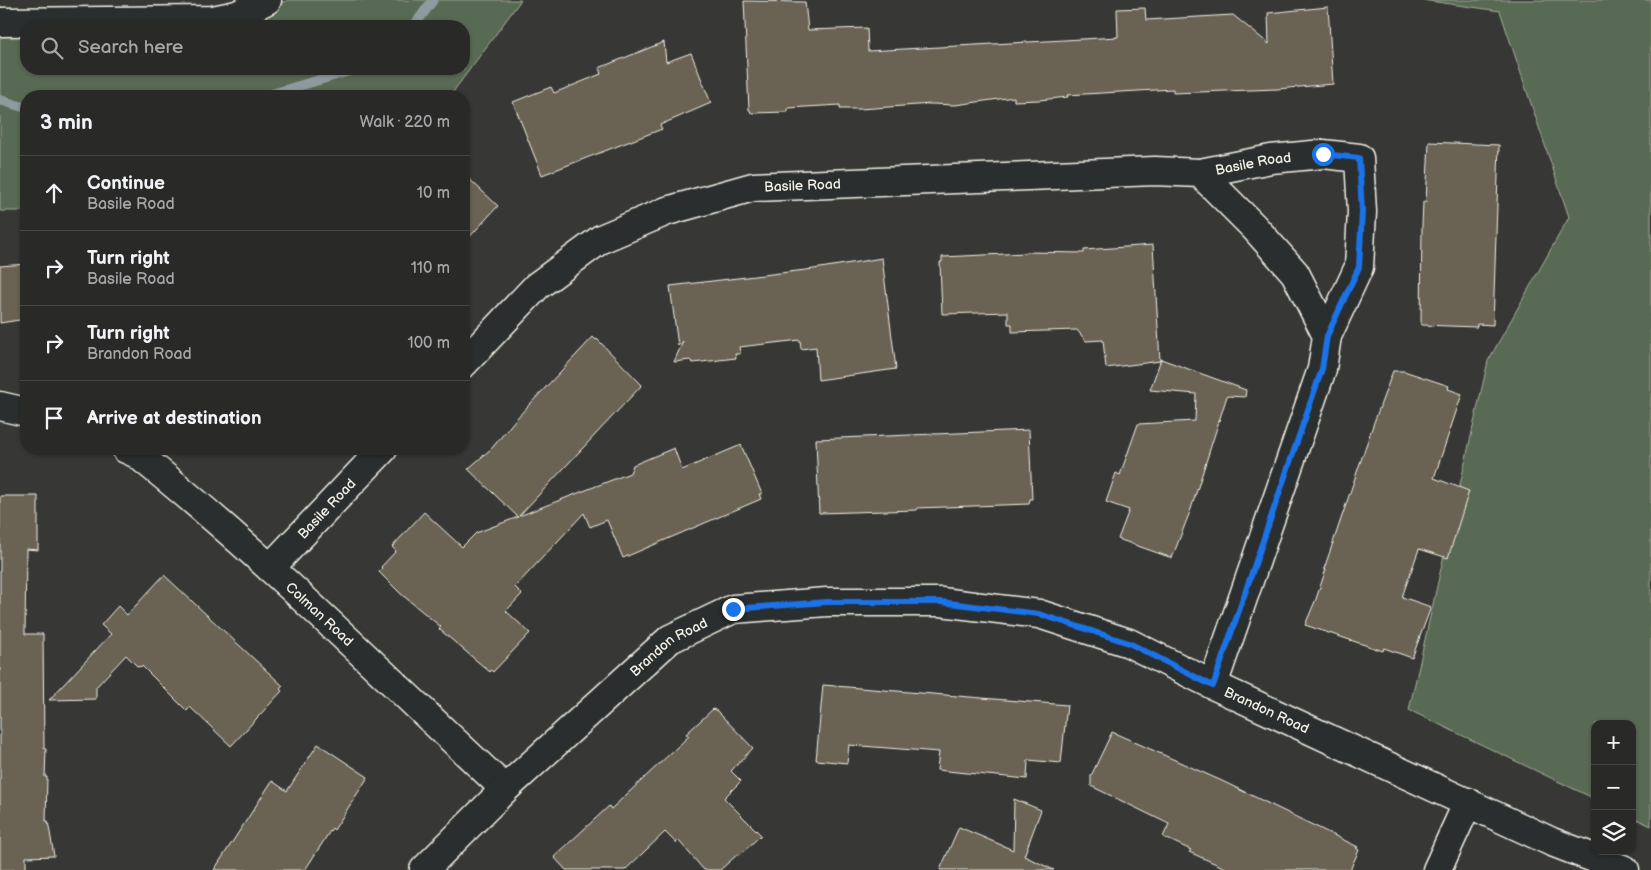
<!DOCTYPE html>
<meta charset="utf-8">
<style>
body{margin:0;font-family:"Balsamiq Sans",sans-serif;background:#313230;color:#f1f3f6}
.controls{position:absolute;right:15px;bottom:15px;display:grid;overflow:hidden;border-radius:10px;box-shadow:0 1px 4px #0004}
.controls button{width:45px;height:45px;display:grid;place-items:center;padding:0;border:0;border-bottom:1px solid #454645;background:#292a28;color:#f1f3f6;font:25px sans-serif}
.stop{position:absolute;width:15px;height:15px;margin:-11px;border:4px solid #1a73e8;border-radius:50%;background:#fff}
.stop.end{background:#1a73e8;border-color:#fff;box-shadow:0 1px 5px #0008}
.list{margin:0;padding:0;list-style:none}
h2{display:flex;justify-content:space-between;align-items:center;height:65px;margin:0;padding:0 20px;font-size:21px}
h2 small{font-size:16px;font-weight:400;color:#a5a7a8}
.list li{display:grid;grid-template-columns:32px 1fr auto;gap:15px;align-items:center;box-sizing:border-box;height:75px;padding:0 20px;border-top:1px solid #454645}
.list b{display:block;font-size:19px;white-space:nowrap}
.list p{margin:0;font-size:16px;white-space:nowrap;color:#a5a7a8}
.list em{font-size:16px;font-style:normal;color:#a5a7a8}
.icon{flex:none;width:28px;height:28px;fill:none;stroke:currentColor;stroke-width:2;stroke-linecap:round;stroke-linejoin:round}
.map{position:relative;flex:none;width:1651px;height:870px;overflow:hidden}
.search{position:absolute;background:#292a28;box-shadow:0 1px 4px #0004;left:20px;top:20px;width:450px;height:55px;display:flex;align-items:center;gap:12px;box-sizing:border-box;padding:0 18px;border-radius:20px;color:#a5a7a8;font-size:19px}
.panel{position:absolute;background:#292a28;box-shadow:0 1px 4px #0004;left:20px;top:90px;width:450px;height:365px;border-radius:20px}
.map>svg:first-child{display:block}
</style>
<div class="map">
<svg width="1651" height="870" viewBox="0 0 1651 870">
<rect width="100%" height="100%" fill="#373835"/>
<filter id="ink" filterUnits="userSpaceOnUse"><feTurbulence type="fractalNoise" baseFrequency=".02" numOctaves="2"/><feDisplacementMap in="SourceGraphic" scale="10" xChannelSelector="R" yChannelSelector="G"/><feConvolveMatrix kernelMatrix="1 2 1 2 8 2 1 2 1" color-interpolation-filters="sRGB"/></filter>
<g filter="url(#ink)">
<path fill="#596a53" stroke="#a6ae9e" d="M 289,0 L 521,0 L 450,96 L 26,96 L 26,211 L 0,211 L 0,31 L 26,34 L 26,69 L 464,69 L 464,26 L 215,26 Z
M 1422,0 L 1651,0 L 1651,826 L 1632,817 L 1632,724 L 1595,724 L 1595,799 L 1409,710 L 1488,361 L 1569,217 L 1500,11 Z"/>
<g fill="none" stroke-linecap="round" stroke-linejoin="round">
<path stroke="#8d9b9e" stroke-width="10" d="M 414,26 L 433,0
M 265,96 L 356,69
M 0,100 L 26,108"/>
</g>
<path fill="#6a6453" stroke="#f4f1e8" d="M 744,1 L 805,2 L 808,30 L 867,28 L 868,51 L 1118,37 L 1117,9 L 1145,8 L 1146,20 L 1233,15 L 1269,44 L 1268,13 L 1328,7 L 1333,84 L 1277,89 L 1173,93 L 1173,89 L 1067,95 L 1068,97 L 1039,100 L 1014,101 L 1014,97 L 955,105 L 932,104 L 860,109 L 840,109 L 840,105 L 788,108 L 788,112 L 751,113 L 750,110 L 749,110 Z
M 664,42 L 666,62 L 691,53 L 711,103 L 660,125 L 662,129 L 542,175 L 513,102 L 551,87 L 554,93 L 601,74 L 599,68 Z
M 1429,142 L 1499,145 L 1493,325 L 1477,324 L 1477,327 L 1421,325 L 1422,226 L 1423,202 L 1426,202 Z
M 464,174 L 498,206 L 464,243 Z
M 1153,245 L 1160,361 L 1106,368 L 1103,340 L 1086,341 L 1077,330 L 1012,332 L 1012,324 L 1008,324 L 1008,312 L 942,314 L 940,262 L 942,262 L 942,257 L 1026,253 L 1026,252 L 1084,253 L 1084,250 Z
M 882,258 L 896,369 L 818,380 L 816,347 L 801,349 L 800,340 L 739,347 L 740,354 L 735,354 L 736,358 L 693,363 L 690,360 L 674,362 L 683,341 L 678,346 L 670,286 L 814,269 Z
M 26,264 L 26,319 L 0,323 L 0,266 Z
M 593,337 L 596,340 L 597,339 L 642,385 L 519,516 L 630,473 L 633,465 L 674,448 L 682,470 L 741,445 L 762,494 L 759,494 L 761,499 L 623,558 L 607,520 L 590,527 L 584,513 L 515,587 L 522,594 L 506,611 L 530,633 L 493,672 L 491,670 L 490,672 L 439,629 L 441,627 L 400,593 L 379,572 L 382,568 L 381,567 L 396,551 L 392,547 L 424,512 L 462,547 L 476,533 L 518,517 L 468,469 L 492,448 L 515,420 Z
M 1161,359 L 1246,390 L 1245,397 L 1227,396 L 1191,509 L 1172,558 L 1118,539 L 1129,510 L 1106,502 L 1116,473 L 1120,475 L 1138,424 L 1195,421 L 1196,394 L 1150,390 Z
M 1393,371 L 1404,371 L 1449,386 L 1448,389 L 1462,394 L 1434,478 L 1469,491 L 1448,558 L 1419,549 L 1402,597 L 1431,607 L 1412,658 L 1384,648 L 1383,651 L 1305,625 L 1316,599 L 1326,569 L 1324,569 L 1373,425 Z
M 1029,430 L 1032,499 L 1030,499 L 1029,504 L 917,508 L 917,510 L 819,513 L 816,439 Z
M 0,496 L 38,496 L 38,550 L 26,549 L 25,634 L 43,634 L 44,749 L 46,749 L 45,777 L 47,777 L 46,821 L 48,821 L 54,856 L 26,857 L 26,870 L 0,870 Z
M 164,575 L 283,686 L 280,689 L 282,691 L 231,746 L 190,707 L 187,711 L 142,666 L 138,667 L 126,655 L 96,687 L 96,699 L 49,700 L 111,634 L 101,625 L 118,606 L 127,615 Z
M 823,685 L 1067,705 L 1061,763 L 1028,760 L 1027,779 L 937,770 L 939,752 L 849,745 L 847,763 L 816,760 Z
M 713,709 L 717,711 L 753,748 L 731,771 L 741,781 L 724,798 L 761,835 L 740,855 L 738,854 L 720,870 L 704,870 L 678,840 L 676,843 L 665,832 L 625,870 L 566,870 L 554,857 L 609,806 L 611,809 L 689,736 L 686,734 Z
M 1112,732 L 1222,781 L 1358,847 L 1356,848 L 1359,850 L 1350,870 L 1230,870 L 1189,852 L 1191,850 L 1163,837 L 1169,824 L 1091,786 L 1091,776 Z
M 318,744 L 368,777 L 334,830 L 332,828 L 305,870 L 214,870 L 272,781 L 287,791 Z
M 1014,799 L 1041,810 L 1024,856 L 1054,870 L 940,870 L 959,827 L 1013,850 Z"/>
<g fill="none" stroke-linecap="round" stroke-linejoin="round">
<g stroke="#f4f1e8" stroke-width="31">
<g id="minor">
<path d="M 0,22 L 213,20 L 237,15 L 267,0"/>
<path id="s1" d="M 1200,173 L 1271,159 L 1323,154 L 1359,158 L 1362,212 L 1359,267 L 1327,336"/>
<path id="s2" d="M 464,363 L 537,286 L 601,239 L 667,211 L 753,187 L 1155,171 L 1200,173 L 1254,227 L 1295,273 L 1327,336 L 1322,369 L 1213,685"/>
<path d="M 0,406 L 26,412"/>
<path id="s3" d="M 126,449 L 137,454 C 267,558 384,676 505,789"/>
<path id="s4" d="M 270,568 L 383,449"/>
<path id="s5" d="M 424,870 L 505,789 L 670,639 L 733,609 L 827,602 L 941,602 L 1039,614 L 1129,643 L 1213,685 L 1552,842 L 1625,870"/>
<path d="M 1437,870 L 1468,802"/>
</g>
</g>
<use href="#minor" stroke="#2a2d2e" stroke-width="28"/>
</g>
</g>
<g fill="none" stroke-linecap="round" stroke-linejoin="round" filter="url(#ink)">
<path stroke="#1a73e8" stroke-width="6" d="M 733,609 L 827,602 L 941,602 L 1039,614 L 1129,643 L 1213,686 L 1322,369 L 1327,336 L 1359,267 L 1362,212 L 1359,158 L 1323,154"/>
</g>
<g text-anchor="middle" stroke-width="5" stroke-linejoin="round" paint-order="stroke">
<g font-size="14" fill="#f4f1e8" stroke="#2a2d2e">
<text dy="5" stroke="none"><textPath href="#s1" startOffset="54">Basile Road</textPath></text>
<text dy="5" stroke="none"><textPath href="#s2" startOffset="396">Basile Road</textPath></text>
<text dy="5" stroke="none"><textPath href="#s4" startOffset="82">Basile Road</textPath></text>
<text dy="5" stroke="none"><textPath href="#s3" startOffset="255">Colman Road</textPath></text>
<text dy="5" stroke="none"><textPath href="#s5" startOffset="332">Brandon Road</textPath></text>
<text dy="5" stroke="none"><textPath href="#s5" startOffset="962">Brandon Road</textPath></text>
</g>
</g>
</svg>
<div class="controls">
<button>+</button>
<button>−</button>
<button><svg class="icon" aria-label="layers" viewBox="0 0 24 24"><path d="M12 4l9 5-9 5-9-5zM3 14l9 5 9-5"/></svg></button>
</div>
<div class="stop" style="left:1323px;top:154px"></div>
<div class="stop end" style="left:733px;top:609px"></div>
<div class="search"><svg class="icon" aria-label="search" viewBox="0 0 24 24"><circle cx="10" cy="10" r="6"/><path d="M15 15l6 6"/></svg>Search here</div>
<section class="panel">
<h2>3 min<small>Walk · 220 m</small></h2>
<ul class="list">
<li><svg class="icon" aria-label="ahead" viewBox="0 0 24 24"><path d="M12 20V5M6 11l6-6 6 6"/></svg><div><b>Continue</b><p>Basile Road</p></div><em>10 m</em></li>
<li><svg class="icon" aria-label="right" viewBox="0 0 24 24"><path d="M7 20v-9h11M14 6l5 5-5 5"/></svg><div><b>Turn right</b><p>Basile Road</p></div><em>110 m</em></li>
<li><svg class="icon" aria-label="right" viewBox="0 0 24 24"><path d="M7 20v-9h11M14 6l5 5-5 5"/></svg><div><b>Turn right</b><p>Brandon Road</p></div><em>100 m</em></li>
<li><svg class="icon" aria-label="arrive" viewBox="0 0 24 24"><path d="M6 21V4h12l-3 4 3 4H6"/></svg><div><b>Arrive at destination</b></div></li>
</ul>
</section>
</div>
